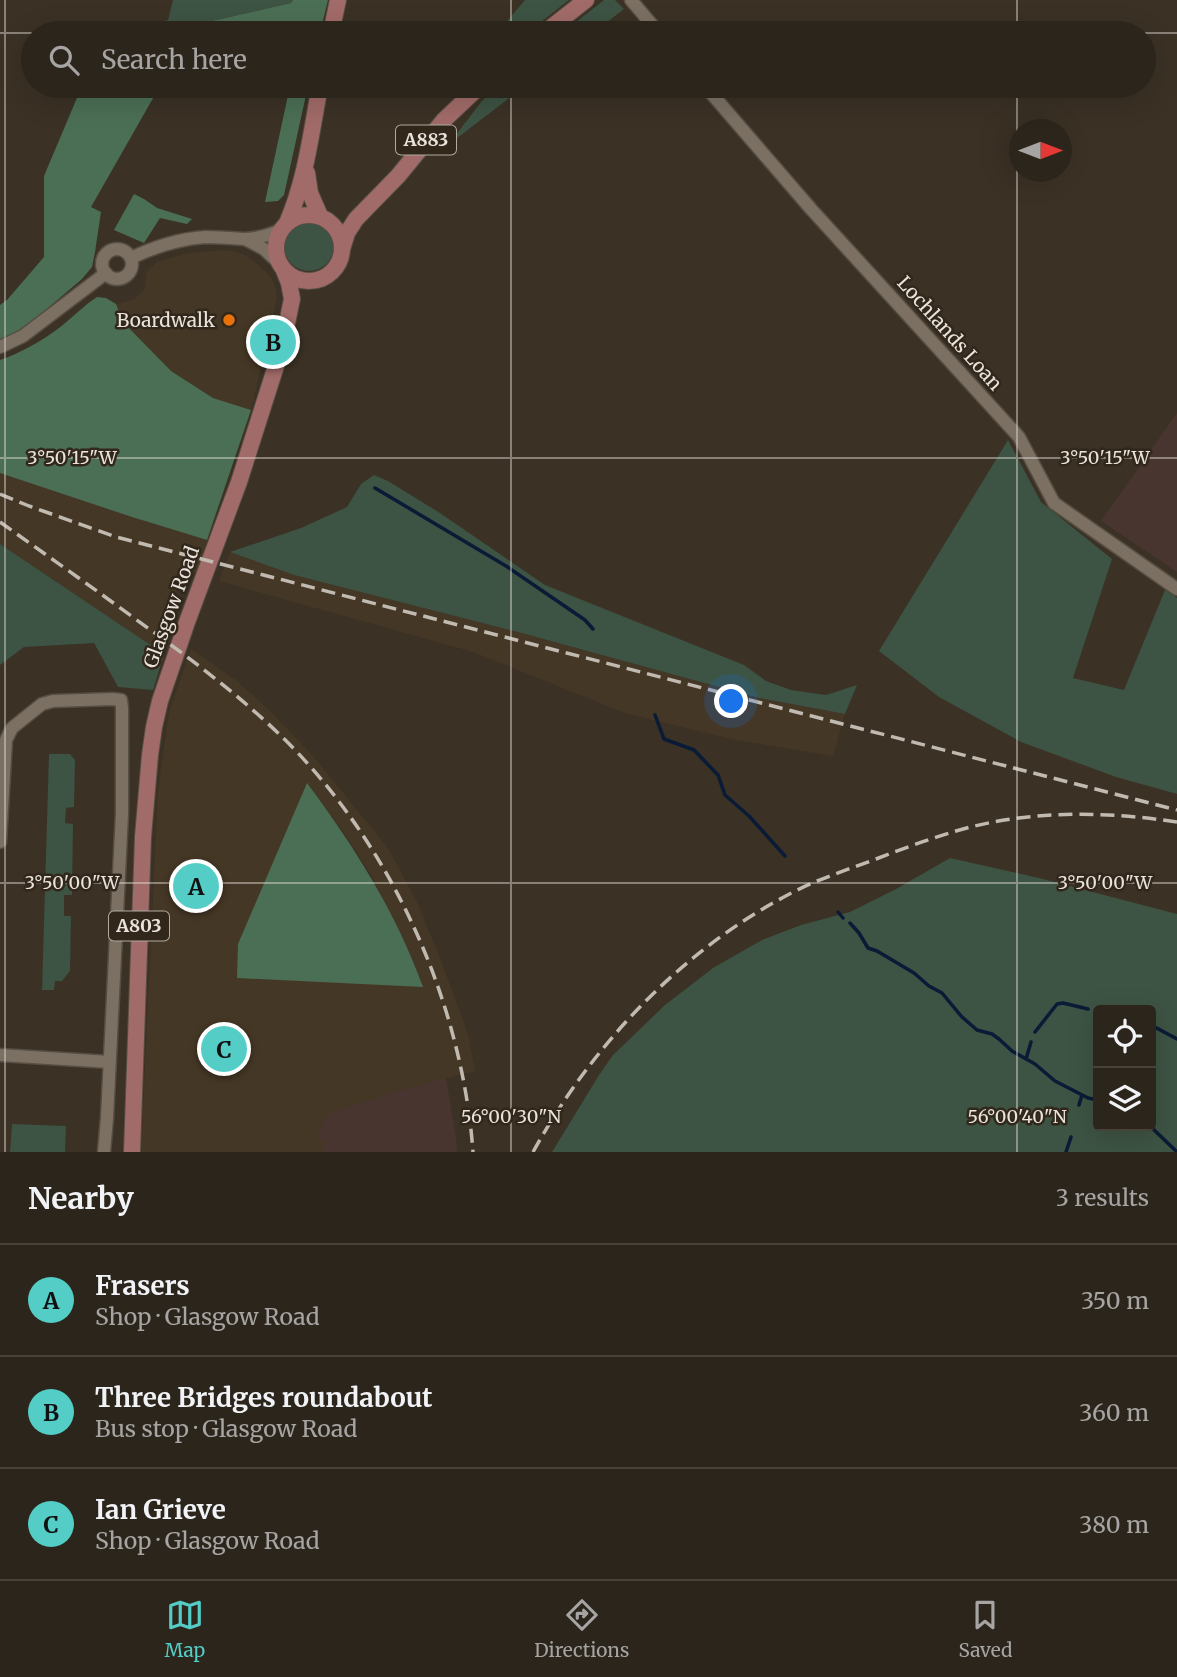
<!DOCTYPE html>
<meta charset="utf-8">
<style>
body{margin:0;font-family:Merriweather,serif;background:#342d25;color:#f1f3f6}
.controls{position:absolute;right:21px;bottom:21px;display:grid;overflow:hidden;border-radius:7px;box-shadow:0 7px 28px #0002}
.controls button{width:63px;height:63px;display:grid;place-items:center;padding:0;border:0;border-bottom:2px solid #48423b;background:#2c251c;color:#f1f3f6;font:35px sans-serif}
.compass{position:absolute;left:1009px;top:119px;width:63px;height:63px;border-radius:50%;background:#2c251c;box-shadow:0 7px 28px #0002;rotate:90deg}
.you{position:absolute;left:732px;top:702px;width:24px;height:24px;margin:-18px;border:5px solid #fff;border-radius:50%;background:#1a73e8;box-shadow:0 0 0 10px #1a73e833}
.badge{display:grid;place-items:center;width:46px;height:46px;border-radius:50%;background:#54cdc7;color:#111;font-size:23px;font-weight:700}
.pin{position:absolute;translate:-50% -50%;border:4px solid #fff;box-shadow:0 2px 7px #0006}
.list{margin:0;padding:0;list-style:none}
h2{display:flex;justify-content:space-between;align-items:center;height:91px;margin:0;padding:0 28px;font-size:30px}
h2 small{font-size:23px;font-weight:400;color:#a6a5a3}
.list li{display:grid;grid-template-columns:46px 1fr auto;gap:21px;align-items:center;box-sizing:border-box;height:112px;padding:0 28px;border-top:2px solid #48423b}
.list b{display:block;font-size:26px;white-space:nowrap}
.list p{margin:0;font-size:23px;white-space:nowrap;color:#a6a5a3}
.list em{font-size:23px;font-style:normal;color:#a6a5a3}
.icon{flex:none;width:38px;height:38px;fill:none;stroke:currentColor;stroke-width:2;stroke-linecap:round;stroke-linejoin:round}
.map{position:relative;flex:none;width:1177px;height:1152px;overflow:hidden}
.search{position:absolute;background:#2c251c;box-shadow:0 7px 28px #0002;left:21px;right:21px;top:21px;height:77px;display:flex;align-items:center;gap:18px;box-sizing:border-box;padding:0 24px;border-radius:38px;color:#a6a5a3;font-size:26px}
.sheet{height:427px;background:#2c251c}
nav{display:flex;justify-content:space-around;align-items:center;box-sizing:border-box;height:98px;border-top:2px solid #48423b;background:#2c251c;font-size:19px;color:#a6a5a3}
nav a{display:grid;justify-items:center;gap:4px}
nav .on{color:#54cdc7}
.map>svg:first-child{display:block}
</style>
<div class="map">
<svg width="1177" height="1152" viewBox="0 0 1177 1152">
<rect width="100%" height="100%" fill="#3b3125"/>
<path fill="#453725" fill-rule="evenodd" d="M 223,250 L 232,251 L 243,254 L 255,262 L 271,277 L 276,288 L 277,297 L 275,308 L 251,410 L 213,398 L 171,371 L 123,322 L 116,304 L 134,299 L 145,289 L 146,275 L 149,269 L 157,262 L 189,253 Z
M 0,473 L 132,517 L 207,540 L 198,572 L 183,573 L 165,620 L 171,636 L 164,654 L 0,544 Z
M 230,552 L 294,575 L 518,632 L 758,698 L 845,714 L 833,756 L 736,740 L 625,713 L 473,652 L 226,583 L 219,581 Z
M 191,649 L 237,681 L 269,710 L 313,756 L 388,848 L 416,900 L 442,963 L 468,1034 L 475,1071 L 398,1091 L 323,1142 L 323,1152 L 141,1152 L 158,791 L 169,712 ZM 308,784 L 344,833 L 371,875 L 413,960 L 422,987 Z"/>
<path fill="#493530" d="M 1177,413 L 1177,572 L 1101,521 Z
M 446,1078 L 456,1138 L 457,1152 L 323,1152 L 323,1142 L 316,1136 L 329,1114 L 398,1091 Z"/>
<path fill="#3d5343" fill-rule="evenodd" d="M 173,0 L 293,0 L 291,3 L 159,33 L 106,33 L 168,20 Z
M 525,0 L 569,0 L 527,33 L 497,33 Z
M 604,0 L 615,0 L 624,9 L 593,33 L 562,33 Z
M 500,86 L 525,86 L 448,145 L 482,101 Z
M284 246a25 25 0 1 1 50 0a25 25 0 1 1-50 0Z
M 1008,440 L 1041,502 L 1112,559 L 1073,678 L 1124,690 L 1165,590 L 1177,598 L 1177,794 L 1116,777 L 1021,742 L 939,697 L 879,651 Z
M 374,475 L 388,481 L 440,513 L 545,585 L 744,665 L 766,681 L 791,690 L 826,695 L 857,685 L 845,714 L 759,698 L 518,632 L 294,575 L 230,552 L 301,528 L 347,507 L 361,484 Z
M 0,544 L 164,654 L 153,690 L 118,687 L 94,643 L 24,647 L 0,665 Z
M 49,754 L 70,754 L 75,760 L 74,807 L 66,808 L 65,823 L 73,824 L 72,895 L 64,895 L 64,916 L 71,916 L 70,971 L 62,981 L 55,981 L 54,990 L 42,990 Z
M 950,858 L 1039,878 L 1177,914 L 1177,1152 L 552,1152 L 599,1075 L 613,1055 L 665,1005 L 713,968 L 762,940 L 801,925 L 850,912 L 896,889 ZM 1098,1010 L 1151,1010 L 1151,1126 L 1098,1126 Z
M 12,1124 L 66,1126 L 65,1152 L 10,1152 Z"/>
<path fill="#4b6f55" d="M 293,0 L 328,0 L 320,33 L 282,33 L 271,31 L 262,33 L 159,33 L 291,3 Z
M 82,86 L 160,86 L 91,207 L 101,212 L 95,252 L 92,267 L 82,279 L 15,336 L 0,341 L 0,305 L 7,300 L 44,257 L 44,176 Z
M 290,86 L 308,86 L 284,195 L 278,201 L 265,202 Z
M 134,194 L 144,199 L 157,208 L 192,219 L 187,224 L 160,218 L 144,243 L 114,230 Z
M 97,297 L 106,298 L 116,304 L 123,322 L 171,371 L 213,398 L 251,410 L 207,540 L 132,517 L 0,473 L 0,360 C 20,353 42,341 59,328 C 72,318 83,306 97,297 Z
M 307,783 C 354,846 396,912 423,987 L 237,978 L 238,944 Z"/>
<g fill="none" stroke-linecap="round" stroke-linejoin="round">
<path stroke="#091b36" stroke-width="3.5" d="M 375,488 L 506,566 L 585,620 L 593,629
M 655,715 L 664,739 L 694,750 L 718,775 L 725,795 L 749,816 L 785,856
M 838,912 L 843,918
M 850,923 L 859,933 L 868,948 L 877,951 L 914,973 L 929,986 L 942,993 L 962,1017 L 977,1030 L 992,1034 L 999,1039 L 1012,1051 L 1035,1064 L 1055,1081 L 1088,1098 L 1098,1100
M 1097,1012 L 1098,1012
M 1151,1025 L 1177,1039
M 1035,1032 L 1057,1004 L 1063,1003 L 1088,1009
M 1026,1059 L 1031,1042
M 1079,1105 L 1082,1095
M 1150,1126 L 1177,1152
M 1066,1152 L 1071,1137"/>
<g stroke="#564e43" stroke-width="15">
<path id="minor" d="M 631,0 L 659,33
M 705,86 L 811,209 L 1019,437 L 1054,503 L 1177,589
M 245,239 L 264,249 L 280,264
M102 264a15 15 0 1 1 30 0a15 15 0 1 1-30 0Z
M 131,258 C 154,247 178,239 205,237 C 218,237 230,238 243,239 C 256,239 269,235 281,230
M 0,347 L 23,336 L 106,273
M 0,842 L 6,740 L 12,728 L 42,704 L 53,701 L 113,699 L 121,700 L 122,708 L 122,813 L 107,1118 L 104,1152
M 0,1055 L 110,1062"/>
</g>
<g stroke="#564e43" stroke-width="18">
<path id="major" d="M 331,33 L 338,0
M 544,33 L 586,0
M 307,173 L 310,193 L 320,216
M276 248a33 33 0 1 1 66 0a33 33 0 1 1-66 0Z
M 287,223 C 306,179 311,133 320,86
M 342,249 L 347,233 L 356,219 L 398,176 L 444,120 L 480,86
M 132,1152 L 143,837 L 150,755 L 154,727 L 160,701 L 187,622 L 239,482 L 282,347 L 292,299 L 289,283 L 283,268"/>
</g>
<use href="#minor" stroke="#7b7062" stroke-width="12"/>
<use href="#major" stroke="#a16b69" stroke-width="16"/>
<path stroke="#c1bab1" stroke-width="3.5" stroke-dasharray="14 7" stroke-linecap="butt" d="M 0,494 L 29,506 L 116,537 L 1177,810
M 0,522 C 45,554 89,585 134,618 C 184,654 233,690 278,733 C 389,839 462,1000 473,1152
M 533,1152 C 591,1047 677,955 782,898 C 812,881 844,871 876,859 C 902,849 929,839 956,831 C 1027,810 1104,811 1177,822"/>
</g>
<path fill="none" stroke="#e9e3db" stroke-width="2" stroke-opacity="0.45" d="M 5,0 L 5,1152M 511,0 L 511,33M 1017,0 L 1017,33M 0,33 L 1177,33M 511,86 L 511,1152M 1017,86 L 1017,1152M 0,458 L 1177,458M 0,883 L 1177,883"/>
<circle fill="#e8710a" stroke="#31271b" stroke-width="2.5" cx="229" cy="320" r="7"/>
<g text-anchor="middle" stroke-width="5" stroke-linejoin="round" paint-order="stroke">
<g fill="#31271b" stroke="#b2aba1" stroke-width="2">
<rect x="396" y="125.5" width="60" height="29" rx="5"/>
<rect x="109" y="911.5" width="60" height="29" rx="5"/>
</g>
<g font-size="18" font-weight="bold" fill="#e9e3db">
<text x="426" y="146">A883</text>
<text x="139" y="932">A803</text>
</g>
<g font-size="19" fill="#e9e3db" stroke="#31271b" text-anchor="end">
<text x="215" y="327">Boardwalk</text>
</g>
<g font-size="19" fill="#e9e3db" stroke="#31271b">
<text transform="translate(950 333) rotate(48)" y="7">Lochlands Loan</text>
<text transform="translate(171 607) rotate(-70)" y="7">Glasgow Road</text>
</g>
</g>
<g font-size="18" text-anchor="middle" fill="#e9e3db" stroke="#31271b" stroke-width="5" stroke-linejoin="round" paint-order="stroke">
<text x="72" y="464">3°50'15"W</text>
<text x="1105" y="464">3°50'15"W</text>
<text x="72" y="889">3°50'00"W</text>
<text x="1105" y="889">3°50'00"W</text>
<text x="511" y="1123">56°00'30"N</text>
<text x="1017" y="1123">56°00'40"N</text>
</g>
</svg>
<div class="controls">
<button><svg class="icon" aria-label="locate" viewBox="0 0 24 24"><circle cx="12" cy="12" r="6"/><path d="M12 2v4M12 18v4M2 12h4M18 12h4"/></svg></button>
<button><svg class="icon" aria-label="layers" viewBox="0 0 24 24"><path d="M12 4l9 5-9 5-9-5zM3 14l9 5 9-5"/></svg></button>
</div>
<svg class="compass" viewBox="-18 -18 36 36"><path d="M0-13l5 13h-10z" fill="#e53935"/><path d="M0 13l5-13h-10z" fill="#a6a5a3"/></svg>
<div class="you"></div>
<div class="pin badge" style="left:196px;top:886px">A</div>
<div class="pin badge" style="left:273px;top:342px">B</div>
<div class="pin badge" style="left:224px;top:1049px">C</div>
<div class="search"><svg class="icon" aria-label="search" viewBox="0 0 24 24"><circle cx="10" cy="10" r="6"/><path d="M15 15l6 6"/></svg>Search here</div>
</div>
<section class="sheet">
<h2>Nearby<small>3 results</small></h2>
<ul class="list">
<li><span class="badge">A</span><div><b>Frasers</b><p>Shop · Glasgow Road</p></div><em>350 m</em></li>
<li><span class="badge">B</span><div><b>Three Bridges roundabout</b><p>Bus stop · Glasgow Road</p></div><em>360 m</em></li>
<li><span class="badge">C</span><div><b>Ian Grieve</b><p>Shop · Glasgow Road</p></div><em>380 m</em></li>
</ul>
</section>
<nav>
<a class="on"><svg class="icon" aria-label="map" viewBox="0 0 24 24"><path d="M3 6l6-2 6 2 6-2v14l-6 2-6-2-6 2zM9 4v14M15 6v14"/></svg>Map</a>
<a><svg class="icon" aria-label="directions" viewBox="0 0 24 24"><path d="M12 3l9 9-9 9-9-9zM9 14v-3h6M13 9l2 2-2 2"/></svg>Directions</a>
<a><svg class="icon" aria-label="saved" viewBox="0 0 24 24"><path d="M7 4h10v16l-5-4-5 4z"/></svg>Saved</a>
</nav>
